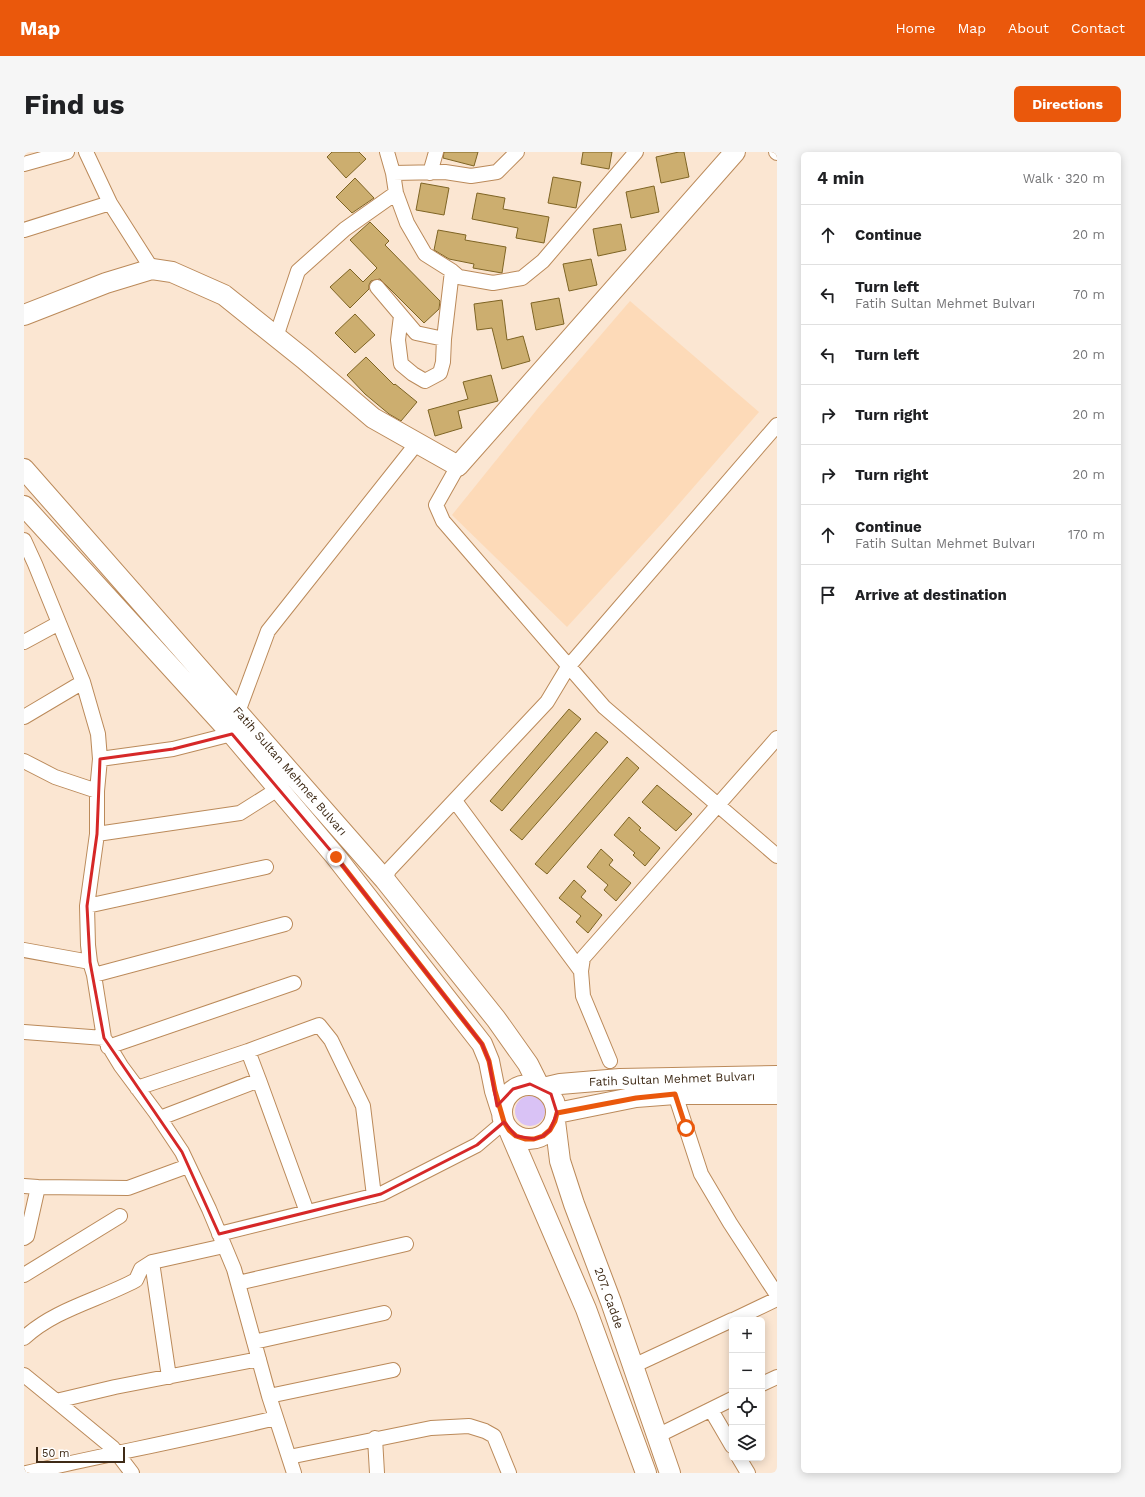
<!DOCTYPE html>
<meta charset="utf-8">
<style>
body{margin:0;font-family:"Work Sans",sans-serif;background:#f6f6f6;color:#202124}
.controls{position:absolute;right:12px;bottom:12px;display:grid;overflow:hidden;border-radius:6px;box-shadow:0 2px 10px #0003}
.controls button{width:36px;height:36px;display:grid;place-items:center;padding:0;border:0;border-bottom:1px solid #e0e0e0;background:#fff;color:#202124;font:20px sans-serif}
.scale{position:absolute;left:12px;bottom:10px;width:89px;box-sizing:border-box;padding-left:4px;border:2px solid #3f2b17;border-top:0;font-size:11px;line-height:14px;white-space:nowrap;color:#3f2b17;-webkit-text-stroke:3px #fff;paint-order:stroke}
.stop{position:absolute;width:12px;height:12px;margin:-9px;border:3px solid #ea580c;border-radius:50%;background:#fff}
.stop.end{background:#ea580c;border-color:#fff;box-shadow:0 1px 4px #0008}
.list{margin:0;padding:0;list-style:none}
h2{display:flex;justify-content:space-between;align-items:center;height:52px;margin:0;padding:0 16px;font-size:17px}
h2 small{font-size:13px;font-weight:400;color:#757577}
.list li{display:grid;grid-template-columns:26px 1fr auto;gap:12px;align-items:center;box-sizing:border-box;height:60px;padding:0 16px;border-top:1px solid #e0e0e0}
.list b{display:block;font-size:15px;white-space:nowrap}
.list p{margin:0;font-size:13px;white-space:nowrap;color:#757577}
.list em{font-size:13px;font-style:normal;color:#757577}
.icon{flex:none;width:22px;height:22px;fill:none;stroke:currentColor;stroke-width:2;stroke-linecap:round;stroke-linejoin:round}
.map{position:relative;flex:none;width:753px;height:1321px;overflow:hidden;border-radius:6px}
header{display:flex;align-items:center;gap:24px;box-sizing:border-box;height:56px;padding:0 20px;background:#ea580c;color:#fff}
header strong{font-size:19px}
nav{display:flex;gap:22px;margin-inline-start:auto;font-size:14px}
.intro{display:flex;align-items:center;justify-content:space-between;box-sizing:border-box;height:96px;padding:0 24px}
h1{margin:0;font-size:28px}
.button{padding:10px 18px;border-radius:6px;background:#ea580c;color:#fff;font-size:14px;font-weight:700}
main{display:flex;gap:24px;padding:0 24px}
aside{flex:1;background:#fff;border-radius:6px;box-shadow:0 2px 10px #0003}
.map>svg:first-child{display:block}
</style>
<header>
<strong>Map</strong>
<nav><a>Home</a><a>Map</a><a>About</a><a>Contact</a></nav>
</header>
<div class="intro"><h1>Find us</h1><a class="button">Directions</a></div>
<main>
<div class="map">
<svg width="753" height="1321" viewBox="0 0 753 1321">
<rect width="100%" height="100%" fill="#fbe6d2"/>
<path fill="#fddab8" d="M 606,149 L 735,260 L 641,368 L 543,475 L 428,363 L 515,255 Z"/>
<path fill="#d9c2f5" d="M491 959a15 15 0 1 1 30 0a15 15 0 1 1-30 0Z"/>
<path fill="#ccae6f" stroke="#7e6424" d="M 308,0 L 335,0 L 342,7 L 322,26 L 303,5 Z
M 420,0 L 454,0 L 450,14 L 419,6 Z
M 559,0 L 588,0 L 585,17 L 557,12 Z
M 655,0 L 660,0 L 665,25 L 637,31 L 632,5 Z
M 529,25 L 557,30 L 552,56 L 524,51 Z
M 331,26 L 350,46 L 328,61 L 312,45 Z
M 397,31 L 425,36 L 420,63 L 392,58 Z
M 630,34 L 635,60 L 607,66 L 602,40 Z
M 453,41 L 481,46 L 479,57 L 525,65 L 520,91 L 492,86 L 494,76 L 448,67 Z
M 346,70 L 365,89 L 361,93 L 416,149 L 415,157 L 400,171 L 356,127 L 347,129 L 345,133 L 345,137 L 326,156 L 306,135 L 326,117 L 339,130 L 353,116 L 326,88 Z
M 597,72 L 602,98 L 574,104 L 569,77 Z
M 414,78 L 442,83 L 441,88 L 482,95 L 478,121 L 449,116 L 450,112 L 425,107 L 410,98 Z
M 567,107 L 573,133 L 545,139 L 539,112 Z
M 535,146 L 540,172 L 512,178 L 507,151 Z
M 478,148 L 483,188 L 499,184 L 506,209 L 478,217 L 468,176 L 453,178 L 450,152 Z
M 331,162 L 351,183 L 331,201 L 311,181 Z
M 342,205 L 370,233 L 371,232 L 393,250 L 377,269 L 365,262 L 341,242 L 323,223 Z
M 467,223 L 474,249 L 434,259 L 438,276 L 411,284 L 404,258 L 444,247 L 439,230 Z
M 545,557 L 557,567 L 478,659 L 466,649 Z
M 572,580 L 584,590 L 498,688 L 486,678 Z
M 603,605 L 615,616 L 523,722 L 511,712 Z
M 633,633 L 668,662 L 652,679 L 618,650 Z
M 605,665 L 617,676 L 615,678 L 636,696 L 621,714 L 609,703 L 611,701 L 590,683 Z
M 577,697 L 589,708 L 585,713 L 607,731 L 592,749 L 580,738 L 584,733 L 563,715 Z
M 550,728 L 562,739 L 557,745 L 578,763 L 564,781 L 552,770 L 557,764 L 535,746 Z"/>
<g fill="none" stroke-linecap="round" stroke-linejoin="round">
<g stroke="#bb8a5a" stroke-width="16">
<path id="street" d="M 62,0 L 86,51 L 128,117
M 363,0 L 369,21 L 372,41 L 383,71 L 401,102 L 428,119 L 435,125 L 469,131 L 498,126 L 519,109 L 612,0
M 752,0 L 753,1
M 0,12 L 43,0
M 369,21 L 421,20 L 447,24 L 473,20 L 493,0
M 406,21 L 412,0
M 0,78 L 86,51
M 353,135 L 392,181 L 420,187 L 428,119
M 377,164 L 374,188 L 377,212 L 389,222 L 401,229 L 416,221 L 419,210 L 420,187
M 252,185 L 274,119 L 321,77 L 372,41
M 434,314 L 412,353 L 419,369 L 580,555 L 753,704
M 0,388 L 11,412 L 59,530 L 74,582 L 76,607 L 73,639 L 73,682 L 63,754 L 64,793 L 66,810 L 70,823 L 80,886 L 97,914 L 132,961 L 158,1000 L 185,1057 L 210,1117 L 245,1244 L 270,1321
M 0,490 L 35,471
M 214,560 L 244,479 L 393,291
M 0,565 L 59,530
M 76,607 L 149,597 L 208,582
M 0,609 L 31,625 L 73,639
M 431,649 L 557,819
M 73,682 L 216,661 L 254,637
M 361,728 L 365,718 L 523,550 L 544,515 L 753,273
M 63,754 L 242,715
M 0,798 L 66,810
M 70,823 L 261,772
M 0,880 L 80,886
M 84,895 L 270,831
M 586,909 L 559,844 L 557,819 L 559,806 L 753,586
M 235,928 L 283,1060
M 113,936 L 224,899 L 295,873 L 307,888 L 339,954 L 350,1044
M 651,942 L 677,1022 L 706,1071 L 753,1143
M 136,966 L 235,928 L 224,899
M 0,1034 L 14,1035 L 104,1036 L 164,1014
M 195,1082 L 357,1042 L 453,993 L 480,970
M 0,1086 L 3,1084 L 14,1035
M 128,1110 L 145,1225
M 0,1123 L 96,1064
M 214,1131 L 382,1092
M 709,1168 L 753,1147
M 0,1186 C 31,1157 75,1148 112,1128 L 117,1117 L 128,1110 L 200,1094
M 230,1190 L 360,1161
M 609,1214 L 708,1168
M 0,1223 L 32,1249 L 89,1296 L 108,1321
M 738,1232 L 753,1225
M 245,1244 L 369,1218
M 32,1249 L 91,1235 L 235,1207
M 687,1258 L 708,1294
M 633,1284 L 708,1247
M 351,1286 L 353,1321
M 265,1305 L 407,1276 L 445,1274 L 461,1279 L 470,1284 L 485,1321
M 715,1306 L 724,1321
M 2,1321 C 85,1302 169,1286 252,1266"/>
</g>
<g stroke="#bb8a5a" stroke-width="22">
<path id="secondary" d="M 0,163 L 82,131 L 128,117 L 148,120 L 200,143 L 280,207 L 349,266 L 434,314 L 711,0
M 0,317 L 361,728 L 472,867 L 504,912 L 515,934
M 0,354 L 208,582 L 312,705 L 458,892 L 465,909 L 471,939 L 478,961
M478 960a27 27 0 1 1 54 0a27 27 0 1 1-54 0Z
M 519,936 L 536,932 L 596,927 L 753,924
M 533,961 L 612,945 L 651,942 L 753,942
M 531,969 L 536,1009 L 550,1052 L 587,1150 L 646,1321
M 485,978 L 562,1157 L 622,1321"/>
</g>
<use href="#street" stroke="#fff" stroke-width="14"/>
<use href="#secondary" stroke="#fff" stroke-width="20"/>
</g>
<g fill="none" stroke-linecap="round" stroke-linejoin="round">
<path stroke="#ea580c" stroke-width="5" d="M 312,705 L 458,892 L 465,909 L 471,939 L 480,970 L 485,978 L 492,984 L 501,987 L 510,987 L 519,984 L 526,978 L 531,969 L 533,961 L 612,946 L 651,942 L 662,976"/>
</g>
<path fill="none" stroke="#d62828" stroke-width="3" stroke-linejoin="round" d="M 208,582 L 312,705 L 458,892 L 465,909 L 473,954 L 489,937 L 506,932 L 527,942 L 533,961 L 526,978 L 519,984 L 510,987 L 492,984 L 480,970 L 453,993 L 357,1042 L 195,1082 L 158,1000 L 80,886 L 66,810 L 63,754 L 73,682 L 76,607 L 149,597 Z"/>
<g text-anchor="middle" stroke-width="3" stroke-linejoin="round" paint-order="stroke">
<g font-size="12" fill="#3f2b17" stroke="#fff">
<text transform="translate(266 619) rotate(49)" y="4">Fatih Sultan Mehmet Bulvarı</text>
<text transform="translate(648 927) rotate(-2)" y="4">Fatih Sultan Mehmet Bulvarı</text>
<text transform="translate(585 1146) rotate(70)" y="4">207. Cadde</text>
</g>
</g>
</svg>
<div class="controls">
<button>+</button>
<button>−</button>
<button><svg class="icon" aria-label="locate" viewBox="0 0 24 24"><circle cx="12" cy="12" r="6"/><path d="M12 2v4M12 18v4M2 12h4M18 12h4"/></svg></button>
<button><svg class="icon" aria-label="layers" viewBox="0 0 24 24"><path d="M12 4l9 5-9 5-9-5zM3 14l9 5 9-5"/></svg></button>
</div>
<div class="scale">50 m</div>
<div class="stop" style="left:662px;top:976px"></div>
<div class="stop end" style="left:312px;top:705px"></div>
</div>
<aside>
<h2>4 min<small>Walk · 320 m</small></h2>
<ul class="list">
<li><svg class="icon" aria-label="ahead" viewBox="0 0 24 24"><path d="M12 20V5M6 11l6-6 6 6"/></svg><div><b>Continue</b></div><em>20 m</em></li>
<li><svg class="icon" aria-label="left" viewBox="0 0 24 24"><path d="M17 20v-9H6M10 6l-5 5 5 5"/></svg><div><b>Turn left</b><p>Fatih Sultan Mehmet Bulvarı</p></div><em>70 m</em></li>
<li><svg class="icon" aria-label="left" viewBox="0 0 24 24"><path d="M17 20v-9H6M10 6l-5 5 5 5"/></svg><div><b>Turn left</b></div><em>20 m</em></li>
<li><svg class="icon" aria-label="right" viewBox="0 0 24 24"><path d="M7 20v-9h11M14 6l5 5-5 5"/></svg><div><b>Turn right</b></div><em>20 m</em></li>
<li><svg class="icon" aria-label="right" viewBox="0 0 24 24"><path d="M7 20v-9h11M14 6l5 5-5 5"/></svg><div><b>Turn right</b></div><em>20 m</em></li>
<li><svg class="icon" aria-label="ahead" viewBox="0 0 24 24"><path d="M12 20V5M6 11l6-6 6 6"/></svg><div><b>Continue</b><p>Fatih Sultan Mehmet Bulvarı</p></div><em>170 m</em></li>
<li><svg class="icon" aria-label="arrive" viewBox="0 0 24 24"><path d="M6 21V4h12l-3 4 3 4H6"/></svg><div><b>Arrive at destination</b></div></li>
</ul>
</aside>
</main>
